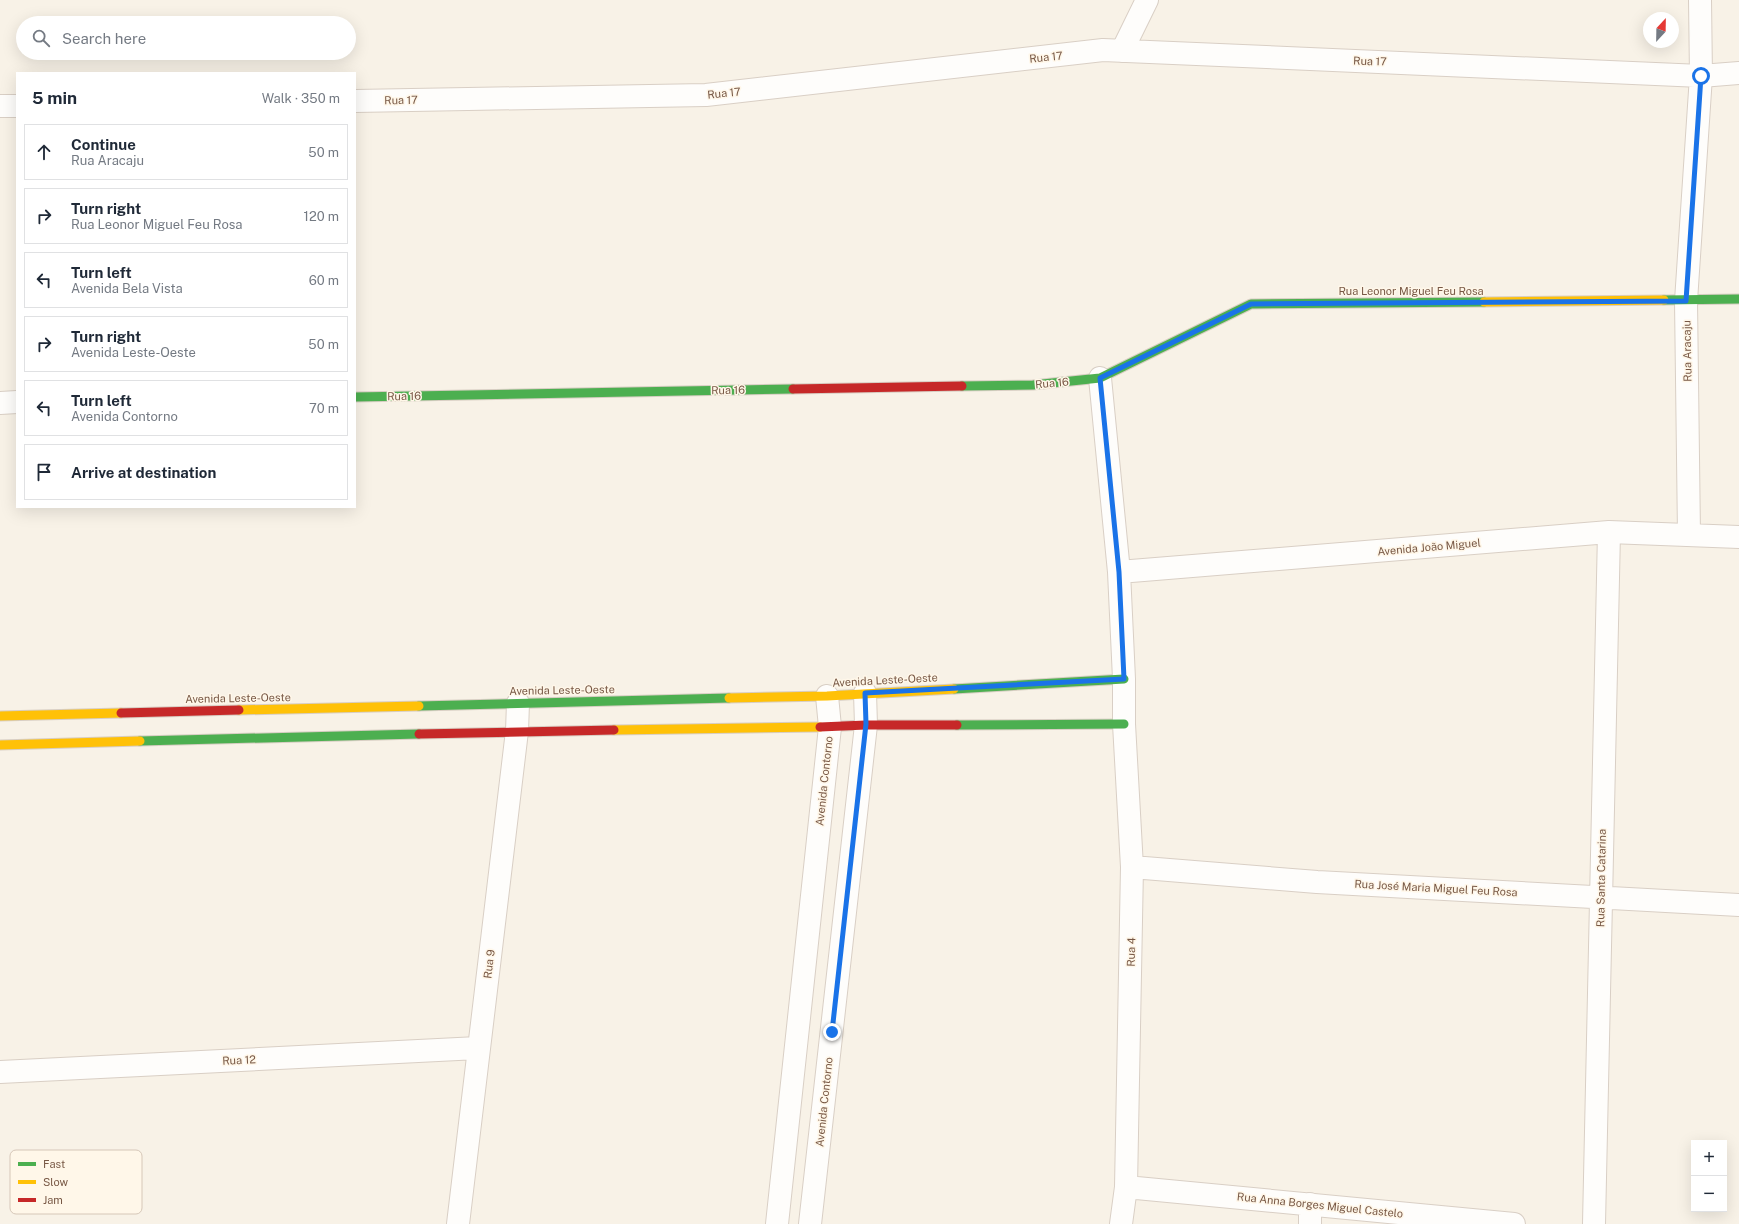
<!DOCTYPE html>
<meta charset="utf-8">
<style>
body{margin:0;font-family:"Public Sans",sans-serif;background:#f6f6f7;color:#1f2937}
.controls{position:absolute;right:12px;bottom:12px;display:grid;overflow:hidden;border-radius:0px;box-shadow:0 4px 16px #0002}
.controls button{width:36px;height:36px;display:grid;place-items:center;padding:0;border:0;border-bottom:1px solid #e0e1e3;background:#fff;color:#1f2937;font:20px sans-serif}
.compass{position:absolute;left:1643px;top:12px;width:36px;height:36px;border-radius:50%;background:#fff;box-shadow:0 4px 16px #0002;rotate:22deg}
.stop{position:absolute;width:12px;height:12px;margin:-9px;border:3px solid #1a73e8;border-radius:50%;background:#fff}
.stop.end{background:#1a73e8;border-color:#fff;box-shadow:0 1px 4px #0008}
.list{margin:0;padding:0;list-style:none}
h2{display:flex;justify-content:space-between;align-items:center;height:52px;margin:0;padding:0 16px;font-size:17px}
h2 small{font-size:13px;font-weight:400;color:#747a83}
.list li{display:grid;grid-template-columns:26px 1fr auto;gap:12px;align-items:center;box-sizing:border-box;height:56px;margin:0 8px 8px;padding:0 8px;border:1px solid #e0e1e3;border-radius:0px}
.list b{display:block;font-size:15px;white-space:nowrap}
.list p{margin:0;font-size:13px;white-space:nowrap;color:#747a83}
.list em{font-size:13px;font-style:normal;color:#747a83}
.icon{flex:none;width:22px;height:22px;fill:none;stroke:currentColor;stroke-width:2;stroke-linecap:round;stroke-linejoin:round}
.map{position:relative;flex:none;width:1739px;height:1224px;overflow:hidden}
.search{position:absolute;background:#fff;box-shadow:0 4px 16px #0002;left:16px;top:16px;width:340px;height:44px;display:flex;align-items:center;gap:10px;box-sizing:border-box;padding:0 14px;border-radius:22px;color:#747a83;font-size:15px}
.panel{position:absolute;background:#fff;box-shadow:0 4px 16px #0002;left:16px;top:72px;width:340px;height:436px;border-radius:0px}
.map>svg:first-child{display:block}
</style>
<div class="map">
<svg width="1739" height="1224" viewBox="0 0 1739 1224">
<rect width="100%" height="100%" fill="#f8f2e7"/>
<g fill="none" stroke-linecap="round" stroke-linejoin="round">
<g stroke="#d9cfc5" stroke-width="24">
<path id="street" d="M 1122,51 L 1147,0
M 355,101 L 706,95 L 1103,50 L 1701,76 L 1739,73
M 0,106 L 17,106
M 1100,378 L 1119,572 L 1124,679 L 1124,724 L 1132,867 L 1126,1187 L 1121,1224
M 0,403 L 17,402
M 1689,535 L 1686,301 L 1701,76 L 1700,0
M 1119,572 L 1609,532 L 1739,537
M 1132,867 L 1317,882 L 1739,905
M 0,1072 L 478,1048
M 1126,1187 L 1514,1224
M 1310,1204 L 1310,1224
M 458,1224 L 517,731 L 518,703
M 777,1224 L 830,727 L 827,696
M 810,1224 L 866,725 L 865,693
M 1594,1224 L 1609,532"/>
</g>
<g stroke="#d8cec3" stroke-width="11">
<path id="fast" d="M 1664,300 L 1739,299
M 962,386 L 1033,385 L 1100,378 L 1251,304 L 1484,302
M 355,397 L 793,389
M 954,689 L 1124,679
M 419,706 L 729,698
M 957,725 L 1124,724
M 140,741 L 419,734"/>
</g>
<g stroke="#d8cec3" stroke-width="11">
<path id="slow" d="M 1484,302 L 1664,300
M 729,698 L 827,696 L 954,689
M 239,710 L 419,706
M 0,716 L 121,713
M 614,730 L 820,727
M 0,745 L 140,741"/>
</g>
<g stroke="#d8cec3" stroke-width="11">
<path id="jam" d="M 793,389 L 962,386
M 121,713 L 239,710
M 820,727 L 866,725 L 957,725
M 419,734 L 614,730"/>
</g>
<use href="#street" stroke="#fefdfb" stroke-width="22"/>
<use href="#fast" stroke="#4caf50" stroke-width="9"/>
<use href="#slow" stroke="#ffc107" stroke-width="9"/>
<use href="#jam" stroke="#c62828" stroke-width="9"/>
</g>
<g fill="none" stroke-linecap="round" stroke-linejoin="round">
<path stroke="#1a73e8" stroke-width="5" d="M 832,1032 L 866,724 L 865,693 L 1124,679 L 1119,572 L 1100,378 L 1251,304 L 1686,301 L 1701,76"/>
</g>
<g text-anchor="middle" stroke-width="3" stroke-linejoin="round" paint-order="stroke">
<g font-size="11" fill="#785845" stroke="#fff7e9">
<text transform="translate(1046 57) rotate(-6)" y="4">Rua 17</text>
<text transform="translate(1370 61) rotate(2)" y="4">Rua 17</text>
<text transform="translate(724 93) rotate(-6)" y="4">Rua 17</text>
<text transform="translate(401 100) rotate(-1)" y="4">Rua 17</text>
<text x="1411" y="295">Rua Leonor Miguel Feu Rosa</text>
<text transform="translate(1687 351) rotate(-91)" y="4">Rua Aracaju</text>
<text transform="translate(1052 383) rotate(-5)" y="4">Rua 16</text>
<text transform="translate(728 390) rotate(-1)" y="4">Rua 16</text>
<text transform="translate(404 396) rotate(-1)" y="4">Rua 16</text>
<text transform="translate(1429 547) rotate(-5)" y="4">Avenida João Miguel</text>
<text transform="translate(885 680) rotate(-3)" y="4">Avenida Leste-Oeste</text>
<text transform="translate(562 690) rotate(-1)" y="4">Avenida Leste-Oeste</text>
<text transform="translate(238 698) rotate(-1)" y="4">Avenida Leste-Oeste</text>
<text transform="translate(824 781) rotate(-84)" y="4">Avenida Contorno</text>
<text transform="translate(1601 878) rotate(-89)" y="4">Rua Santa Catarina</text>
<text transform="translate(1436 888) rotate(3)" y="4">Rua José Maria Miguel Feu Rosa</text>
<text transform="translate(1131 952) rotate(-89)" y="4">Rua 4</text>
<text transform="translate(489 964) rotate(-83)" y="4">Rua 9</text>
<text transform="translate(239 1060) rotate(-3)" y="4">Rua 12</text>
<text transform="translate(824 1102) rotate(-84)" y="4">Avenida Contorno</text>
<text transform="translate(1320 1205) rotate(6)" y="4">Rua Anna Borges Miguel Castelo</text>
</g>
</g>
<rect x="10" y="1150" width="132" height="64" rx="6" fill="#fff7e9" stroke="#d6c7b8" stroke-width="1"/>
<rect x="18" y="1162" width="18" height="4" fill="#4caf50"/>
<rect x="18" y="1180" width="18" height="4" fill="#ffc107"/>
<rect x="18" y="1198" width="18" height="4" fill="#c62828"/>
<g font-size="11" fill="#785845">
<text x="43" y="1168">Fast</text>
<text x="43" y="1186">Slow</text>
<text x="43" y="1204">Jam</text>
</g>
</svg>
<div class="controls">
<button>+</button>
<button>−</button>
</div>
<svg class="compass" viewBox="-18 -18 36 36"><path d="M0-13l5 13h-10z" fill="#e53935"/><path d="M0 13l5-13h-10z" fill="#747a83"/></svg>
<div class="stop" style="left:1701px;top:76px"></div>
<div class="stop end" style="left:832px;top:1032px"></div>
<div class="search"><svg class="icon" aria-label="search" viewBox="0 0 24 24"><circle cx="10" cy="10" r="6"/><path d="M15 15l6 6"/></svg>Search here</div>
<section class="panel">
<h2>5 min<small>Walk · 350 m</small></h2>
<ul class="list">
<li><svg class="icon" aria-label="ahead" viewBox="0 0 24 24"><path d="M12 20V5M6 11l6-6 6 6"/></svg><div><b>Continue</b><p>Rua Aracaju</p></div><em>50 m</em></li>
<li><svg class="icon" aria-label="right" viewBox="0 0 24 24"><path d="M7 20v-9h11M14 6l5 5-5 5"/></svg><div><b>Turn right</b><p>Rua Leonor Miguel Feu Rosa</p></div><em>120 m</em></li>
<li><svg class="icon" aria-label="left" viewBox="0 0 24 24"><path d="M17 20v-9H6M10 6l-5 5 5 5"/></svg><div><b>Turn left</b><p>Avenida Bela Vista</p></div><em>60 m</em></li>
<li><svg class="icon" aria-label="right" viewBox="0 0 24 24"><path d="M7 20v-9h11M14 6l5 5-5 5"/></svg><div><b>Turn right</b><p>Avenida Leste-Oeste</p></div><em>50 m</em></li>
<li><svg class="icon" aria-label="left" viewBox="0 0 24 24"><path d="M17 20v-9H6M10 6l-5 5 5 5"/></svg><div><b>Turn left</b><p>Avenida Contorno</p></div><em>70 m</em></li>
<li><svg class="icon" aria-label="arrive" viewBox="0 0 24 24"><path d="M6 21V4h12l-3 4 3 4H6"/></svg><div><b>Arrive at destination</b></div></li>
</ul>
</section>
</div>
